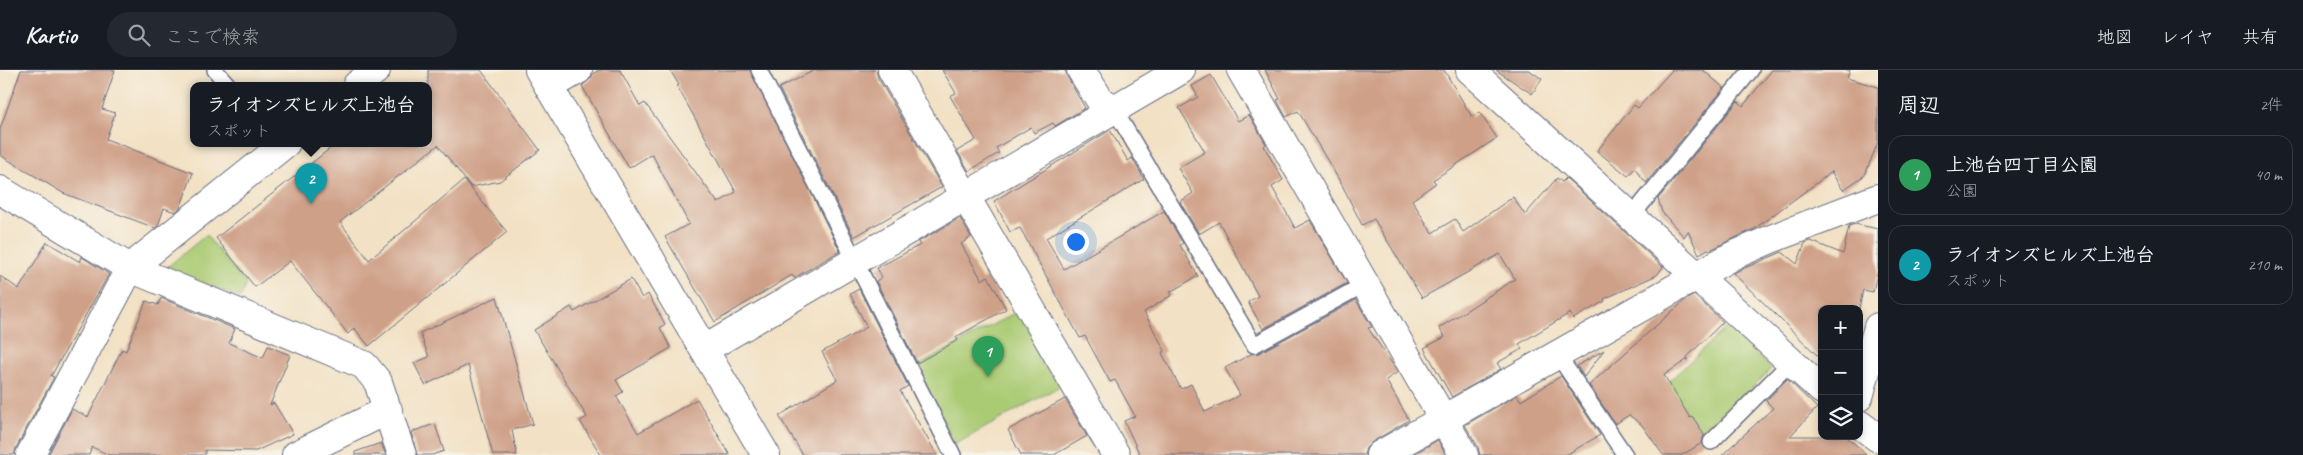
<!DOCTYPE html>
<html lang="ja">
<meta charset="utf-8">
<style>
body{margin:0;font-family:Caveat,"Klee One",sans-serif;background:#242831;color:#f1f3f6}
.controls{position:absolute;right:15px;bottom:15px;display:grid;overflow:hidden;border-radius:10px;box-shadow:0 2px 8px #0003}
.controls button{width:45px;height:45px;display:grid;place-items:center;padding:0;border:0;border-bottom:1px solid #363941;background:#171b24;color:#f1f3f6;font:25px sans-serif}
.you{position:absolute;left:1075px;top:171px;width:18px;height:18px;margin:-12px;border:4px solid #fff;border-radius:50%;background:#1a73e8;box-shadow:0 0 0 8px #1a73e833}
.badge{display:grid;place-items:center;width:32px;height:32px;border-radius:50%;background:#d93025;color:#fff;font-size:16px;font-weight:700}
.pin{position:absolute;translate:-50% -41px;filter:drop-shadow(0 1px 2px #0008)}
.pin::after{content:'';position:absolute;top:26px;width:18px;height:15px;background:inherit;clip-path:polygon(0 0,100% 0,50% 100%)}
.popup{position:absolute;left:190px;top:12px;width:242px;height:65px;box-sizing:border-box;display:grid;place-content:center;border-radius:10px;background:#171b24;filter:drop-shadow(0 1px 4px #0005);font-size:16px;white-space:nowrap;color:#9ea1a6}
.popup b{font-size:19px;color:#f1f3f6}
.popup::after{content:'';position:absolute;left:50%;top:100%;margin-left:-10px;border:10px solid transparent;border-top-color:#171b24}
.list{margin:0;padding:0;list-style:none}
h2{display:flex;justify-content:space-between;align-items:center;height:65px;margin:0;padding:0 20px;font-size:21px}
h2 small{font-size:16px;font-weight:400;color:#9ea1a6}
.list li{display:grid;grid-template-columns:32px 1fr auto;gap:15px;align-items:center;box-sizing:border-box;height:80px;margin:0 10px 10px;padding:0 10px;border:1px solid #363941;border-radius:15px}
.list b{display:block;font-size:19px;white-space:nowrap}
.list p{margin:0;font-size:16px;white-space:nowrap;color:#9ea1a6}
.list em{font-size:16px;font-style:normal;color:#9ea1a6}
.icon{flex:none;width:28px;height:28px;fill:none;stroke:currentColor;stroke-width:2;stroke-linecap:round;stroke-linejoin:round}
.map{position:relative;flex:none;width:1878px;height:385px;overflow:hidden}
header{display:flex;align-items:center;gap:30px;box-sizing:border-box;height:70px;padding:0 25px;background:#171b24;border-bottom:1px solid #363941}
header strong{font-size:24px}
nav{display:flex;gap:28px;margin-inline-start:auto;font-size:18px}
.search{width:350px;height:45px;background:#242831;display:flex;align-items:center;gap:12px;box-sizing:border-box;padding:0 18px;border-radius:28px;color:#9ea1a6;font-size:19px}
main{display:flex}
aside{flex:1;background:#171b24}
.map>svg:first-child{display:block}
</style>
<header>
<strong>Kartio</strong>
<div class="search"><svg class="icon" aria-label="search" viewBox="0 0 24 24"><circle cx="10" cy="10" r="6"/><path d="M15 15l6 6"/></svg>ここで検索</div>
<nav><a>地図</a><a>レイヤ</a><a>共有</a></nav>
</header>
<main>
<div class="map">
<svg width="1878" height="385" viewBox="0 0 1878 385">
<rect width="100%" height="100%" fill="#f7f3e8"/>
<filter id="ink" filterUnits="userSpaceOnUse"><feTurbulence type="fractalNoise" baseFrequency=".02" numOctaves="2"/><feDisplacementMap in="SourceGraphic" scale="10" xChannelSelector="R" yChannelSelector="G"/><feConvolveMatrix kernelMatrix="1 2 1 2 8 2 1 2 1" color-interpolation-filters="sRGB"/></filter>
<filter id="wash" filterUnits="userSpaceOnUse"><feTurbulence type="fractalNoise" baseFrequency=".0096" numOctaves="4" result="noise"/><feDisplacementMap in="SourceGraphic" scale="20" xChannelSelector="R" yChannelSelector="G"/><feGaussianBlur stdDeviation="1.12" result="paint"/><feColorMatrix in="noise" values="0 0 0 0 0 0 0 0 0 0 0 0 0 0 0 0 0 1.4 0 .05"/><feComposite in="paint" operator="in"/></filter>
<g filter="url(#wash)">
<rect width="100%" height="100%" fill="#f2e1c4"/>
<path fill="#aacb73" stroke="#627d68" d="M 206,165 L 246,214 L 240,228 L 166,198 Z
M 1018,241 L 1062,315 L 954,375 L 914,298 Z
M 1727,257 L 1771,299 L 1703,367 L 1667,313 Z"/>
<g id="blocks">
<path fill="#cfa088" d="M 21,0 L 115,0 L 102,39 L 115,43 L 106,69 L 193,103 L 180,138 L 175,142 L 164,138 L 158,156 L 155,158 L 63,123 L 0,85 L 0,59 Z
M 428,0 L 481,0 L 540,80 L 500,111 L 471,117 L 438,75 L 340,152 L 369,190 L 464,110 L 507,162 L 369,276 L 354,258 L 348,264 L 290,191 L 255,217 L 216,168 L 337,73 L 428,73 Z
M 599,0 L 620,0 L 640,36 L 645,33 L 718,133 L 736,122 L 677,16 L 679,15 L 670,0 L 750,0 L 840,181 L 794,208 L 792,205 L 715,252 L 665,167 L 689,154 L 652,84 L 629,98 L 582,16 L 591,8 L 593,4 Z
M 815,0 L 876,0 L 878,8 L 942,117 L 854,167 L 779,18 Z
M 942,0 L 1065,0 L 1068,8 L 1085,38 L 1055,56 L 1053,53 L 1034,63 L 1031,57 L 996,78 L 999,83 L 969,101 L 957,81 L 976,70 L 950,26 L 956,23 Z
M 1265,0 L 1444,0 L 1472,47 L 1479,42 L 1497,68 L 1433,110 L 1436,113 L 1412,130 L 1432,163 L 1455,149 L 1463,162 L 1513,127 L 1525,145 L 1557,108 L 1562,112 L 1566,108 L 1663,197 L 1657,205 L 1604,229 L 1605,231 L 1573,249 L 1570,243 L 1519,274 L 1522,279 L 1497,293 L 1501,299 L 1452,327 L 1424,278 L 1445,267 L 1439,258 L 1515,209 L 1500,184 L 1422,228 L 1374,149 L 1362,155 L 1342,115 L 1298,41 L 1286,47 L 1277,30 L 1280,29 Z
M 1496,0 L 1529,0 L 1542,9 L 1532,24 Z
M 1672,0 L 1703,0 L 1724,18 L 1646,113 L 1635,98 L 1628,106 L 1597,81 L 1634,35 L 1638,38 Z
M 1772,0 L 1850,0 L 1847,8 L 1878,17 L 1878,72 L 1865,105 L 1843,120 L 1832,103 L 1833,101 L 1754,159 L 1710,180 L 1708,179 L 1699,184 L 1688,161 L 1684,167 L 1662,142 L 1658,129 L 1738,31 L 1743,36 Z
M 1211,5 L 1238,51 L 1249,45 L 1266,74 L 1264,76 L 1283,110 L 1272,117 L 1295,158 L 1310,150 L 1347,213 L 1263,259 L 1248,232 L 1258,226 L 1219,152 L 1199,164 L 1180,132 L 1193,123 L 1178,98 L 1205,82 L 1179,38 L 1198,27 L 1192,16 Z
M 1110,60 L 1128,91 L 1132,88 L 1144,109 L 1046,168 L 1064,199 L 1164,141 L 1183,173 L 1180,175 L 1198,206 L 1170,222 L 1172,225 L 1144,242 L 1165,281 L 1162,283 L 1181,319 L 1191,314 L 1205,342 L 1240,325 L 1225,298 L 1251,284 L 1259,283 L 1356,230 L 1372,257 L 1368,258 L 1398,302 L 1386,310 L 1409,350 L 1372,372 L 1366,378 L 1364,385 L 1140,385 L 1124,351 L 1135,346 L 1115,310 L 1110,312 L 1085,266 L 1080,268 L 1020,158 L 1010,162 L 994,131 Z
M 960,148 L 971,167 L 961,174 L 982,210 L 988,206 L 1006,239 L 956,267 L 958,270 L 917,293 L 876,211 L 882,207 L 877,198 L 920,175 L 918,172 Z
M 1855,154 L 1878,159 L 1878,199 L 1873,222 L 1863,220 L 1859,239 L 1822,239 L 1822,290 L 1733,203 L 1782,182 L 1797,194 L 1805,173 L 1811,171 L 1843,184 L 1849,156 Z
M 47,172 L 80,192 L 82,187 L 109,204 L 51,306 L 54,307 L 16,378 L 14,385 L 0,385 L 0,206 L 19,219 Z
M 631,209 L 642,228 L 648,224 L 665,254 L 660,258 L 671,278 L 616,310 L 623,322 L 616,326 L 638,363 L 697,329 L 730,385 L 601,385 L 580,351 L 587,347 L 534,260 L 571,237 L 574,242 Z
M 859,219 L 908,316 L 900,321 L 937,385 L 803,385 L 779,346 L 837,310 L 822,282 L 867,257 L 850,224 Z
M 1694,225 L 1723,252 L 1687,287 L 1688,289 L 1664,305 L 1690,348 L 1693,347 L 1704,365 L 1702,373 L 1682,385 L 1663,385 L 1642,355 L 1629,345 L 1615,354 L 1589,315 L 1684,231 Z
M 497,227 L 533,354 L 512,360 L 517,385 L 493,385 L 468,295 L 425,315 L 414,293 L 429,287 L 420,263 Z
M 161,228 L 235,259 L 229,273 L 263,288 L 268,276 L 290,285 L 270,335 L 274,333 L 293,364 L 256,381 L 205,380 L 205,385 L 109,385 L 92,377 L 89,385 L 48,385 L 72,339 L 88,347 L 122,279 L 126,281 L 146,231 L 158,235 Z
M 1604,280 L 1584,307 L 1577,296 Z
M 1561,306 L 1600,365 L 1566,385 L 1480,385 L 1478,377 L 1465,355 L 1517,325 L 1521,331 Z
M 1787,309 L 1817,338 L 1790,366 L 1846,366 L 1867,385 L 1722,385 L 1773,338 L 1766,331 Z
M 1065,329 L 1087,366 L 1054,385 L 1021,385 L 1008,360 Z
M 435,354 L 444,381 L 432,385 L 417,385 L 411,362 Z
M 1438,370 L 1446,385 L 1412,385 Z
M 381,373 L 386,385 L 355,385 L 355,382 Z"/>
</g>
</g>
<g filter="url(#ink)">
<use href="#blocks" fill-opacity="0" stroke="#666d82" stroke-width="1"/>
<g fill="none" stroke-linecap="round" stroke-linejoin="round">
<g stroke="#666d82" stroke-width="18">
<path id="lane" d="M 215,0 L 228,15
M 759,0 L 953,385
M 1114,39 L 1254,275 L 1365,214
M 1631,147 L 1751,0
M 1557,284 L 1625,385
M 1711,372 L 1791,292"/>
</g>
<g stroke="#666d82" stroke-width="30">
<path id="street" d="M 892,0 L 1116,385
M 1081,0 L 1100,30 L 1114,39
M 1241,0 L 1464,385
M 357,15 L 376,0
M 549,17 L 578,0
M 0,120 L 130,198 L 364,295 L 378,312 L 402,385
M 705,279 L 1181,0
M 1859,327 L 1878,257
M 30,385 L 130,198 L 286,73
M 296,385 L 388,340
M 1380,385 L 1732,186 L 1771,169 L 1878,128"/>
</g>
<g stroke="#666d82" stroke-width="30">
<path id="secondary" d="M 539,0 L 766,385
M 1470,0 L 1822,320
M 1859,354 L 1878,368"/>
</g>
<use href="#lane" stroke="#fff" stroke-width="15"/>
<use href="#street" stroke="#fff" stroke-width="28"/>
<use href="#secondary" stroke="#fff" stroke-width="28"/>
</g>
</g>
</svg>
<div class="controls">
<button>+</button>
<button>−</button>
<button><svg class="icon" aria-label="layers" viewBox="0 0 24 24"><path d="M12 4l9 5-9 5-9-5zM3 14l9 5 9-5"/></svg></button>
</div>
<div class="you"></div>
<div class="pin badge" style="left:988px;top:307px;background:#2e9e5b">1</div>
<div class="pin badge" style="left:311px;top:134px;background:#0f9aa8">2</div>
<div class="popup"><b>ライオンズヒルズ上池台</b>スポット</div>
</div>
<aside>
<h2>周辺<small>2件</small></h2>
<ul class="list">
<li><span class="badge" style="background:#2e9e5b">1</span><div><b>上池台四丁目公園</b><p>公園</p></div><em>40 m</em></li>
<li><span class="badge" style="background:#0f9aa8">2</span><div><b>ライオンズヒルズ上池台</b><p>スポット</p></div><em>210 m</em></li>
</ul>
</aside>
</main>
